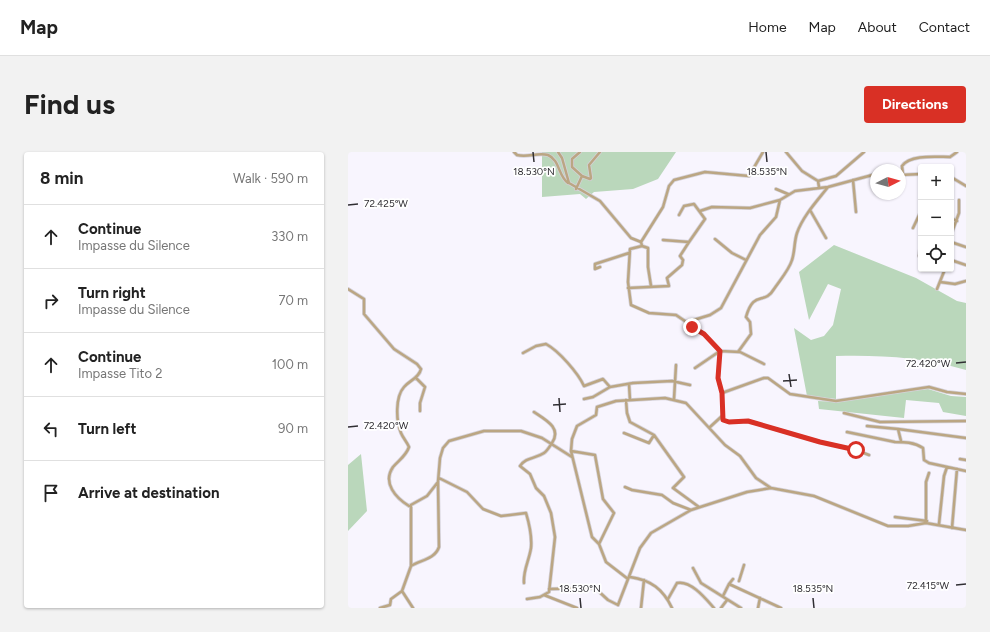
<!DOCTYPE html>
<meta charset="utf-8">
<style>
body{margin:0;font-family:Figtree,sans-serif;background:#f2f2f2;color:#222}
.controls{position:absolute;right:12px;top:12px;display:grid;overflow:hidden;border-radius:4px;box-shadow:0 1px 3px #0004}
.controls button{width:36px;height:36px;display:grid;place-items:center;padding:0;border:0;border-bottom:1px solid #e0e0e0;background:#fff;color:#222;font:20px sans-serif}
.compass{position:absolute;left:522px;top:12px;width:36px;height:36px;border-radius:50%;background:#fff;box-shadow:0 1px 3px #0004;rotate:84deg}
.stop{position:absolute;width:12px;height:12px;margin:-9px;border:3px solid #d93025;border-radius:50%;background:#fff}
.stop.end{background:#d93025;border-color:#fff;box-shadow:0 1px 4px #0008}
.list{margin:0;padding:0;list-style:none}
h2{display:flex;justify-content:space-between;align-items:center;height:52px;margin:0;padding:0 16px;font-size:17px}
h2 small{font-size:13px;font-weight:400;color:#767676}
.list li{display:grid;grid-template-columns:26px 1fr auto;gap:12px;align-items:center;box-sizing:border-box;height:64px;padding:0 16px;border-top:1px solid #e0e0e0}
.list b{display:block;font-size:15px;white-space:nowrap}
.list p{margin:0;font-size:13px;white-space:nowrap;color:#767676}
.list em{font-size:13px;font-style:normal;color:#767676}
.icon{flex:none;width:22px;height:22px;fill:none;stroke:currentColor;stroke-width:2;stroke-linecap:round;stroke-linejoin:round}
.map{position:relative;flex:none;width:618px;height:456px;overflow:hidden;border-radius:4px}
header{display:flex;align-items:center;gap:24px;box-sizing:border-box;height:56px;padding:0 20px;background:#fff;border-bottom:1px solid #e0e0e0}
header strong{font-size:19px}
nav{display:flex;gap:22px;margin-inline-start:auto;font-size:14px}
.intro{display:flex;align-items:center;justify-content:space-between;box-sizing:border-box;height:96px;padding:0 24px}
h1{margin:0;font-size:28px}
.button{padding:10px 18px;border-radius:4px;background:#d93025;color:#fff;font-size:14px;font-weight:700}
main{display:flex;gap:24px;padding:0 24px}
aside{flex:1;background:#fff;border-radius:4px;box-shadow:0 1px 3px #0004}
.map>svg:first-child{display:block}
</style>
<header>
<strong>Map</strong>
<nav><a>Home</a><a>Map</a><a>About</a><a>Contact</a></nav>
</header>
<div class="intro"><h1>Find us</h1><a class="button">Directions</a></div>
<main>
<aside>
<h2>8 min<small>Walk · 590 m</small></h2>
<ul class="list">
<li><svg class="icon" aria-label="ahead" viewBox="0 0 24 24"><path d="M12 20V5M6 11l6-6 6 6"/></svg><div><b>Continue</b><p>Impasse du Silence</p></div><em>330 m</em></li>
<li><svg class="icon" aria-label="right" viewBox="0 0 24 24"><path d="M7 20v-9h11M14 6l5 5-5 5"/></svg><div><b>Turn right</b><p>Impasse du Silence</p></div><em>70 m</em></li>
<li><svg class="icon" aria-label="ahead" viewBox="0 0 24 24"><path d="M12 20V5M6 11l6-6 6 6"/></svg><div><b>Continue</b><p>Impasse Tito 2</p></div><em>100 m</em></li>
<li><svg class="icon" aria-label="left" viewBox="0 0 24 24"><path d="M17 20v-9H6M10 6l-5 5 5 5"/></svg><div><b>Turn left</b></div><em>90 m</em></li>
<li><svg class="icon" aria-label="arrive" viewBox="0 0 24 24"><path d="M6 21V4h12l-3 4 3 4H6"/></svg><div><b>Arrive at destination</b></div></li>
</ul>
</aside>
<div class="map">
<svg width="618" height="456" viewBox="0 0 618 456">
<rect width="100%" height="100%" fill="#f8f5fe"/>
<path fill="#bad7bb" d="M 194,0 L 328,0 L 310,27 L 285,37 L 246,40 L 238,47 L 232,42 L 194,45 Z
M 486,93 L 568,126 L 609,149 L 618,151 L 618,218 C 574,205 533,203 488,204 L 488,247 L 459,244 L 446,176 L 463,188 L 476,184 L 485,173 L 493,137 L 480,132 L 461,168 L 451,120 Z
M 580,237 L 603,244 L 618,245 L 618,264 L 595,260 L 591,251 L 558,248 L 556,266 L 471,257 L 470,249 C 507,251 543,240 580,237 Z
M 13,302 L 19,359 L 0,379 L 0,313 Z"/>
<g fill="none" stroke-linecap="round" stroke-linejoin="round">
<g stroke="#d4d1d9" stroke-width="4">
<path id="minor" d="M 166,0 L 169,3 C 180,6 189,0 200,3 C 212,8 210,24 220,31
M 210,0 L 214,6 L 221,31 L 252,49 L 283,86 L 293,90
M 438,0 L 454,19 L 470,29 L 471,35
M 552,23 L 573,22
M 555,23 L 554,14 C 562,2 589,5 602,5 L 609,0
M 234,24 L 242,27 L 243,26 L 241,13 L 252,0
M 603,25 L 618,34
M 505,28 L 508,60
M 470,29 L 488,24 L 516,0
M 228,37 L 234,24 L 224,15 L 224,7 L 232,0
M 428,37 L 440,42
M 462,58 L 478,86
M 352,59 L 364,55 L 402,56 L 432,48 L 447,39 L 480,35 L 528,22
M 603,66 L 609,69
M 565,76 L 573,59
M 603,83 L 611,61 L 611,48
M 367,87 L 384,101 L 398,108
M 315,88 L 341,90 L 357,67 L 346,52 L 336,54 L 331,63
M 603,90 L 618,95
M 294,94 L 293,90 L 315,55 L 321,34 L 326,28 L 357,20 L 401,24 L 415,0
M 571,104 L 573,90
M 603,108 L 618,113
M 252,115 L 247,117 L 247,112 L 281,101
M 592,130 L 607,132 L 618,129
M 303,134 L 300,115 L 300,96 L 294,94 L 282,97 L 280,130 L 283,153 L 301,161 L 328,163 L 356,182 L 372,199 L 370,226 L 374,241 L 375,268 L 381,270 L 400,269 L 472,290 L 508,298 L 521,303
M 280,136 L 321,134 L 319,126 L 334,113 L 335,108 L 332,104 L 341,90
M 0,137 L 16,147 L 16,162 L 46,197 L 69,212 L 73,217 C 71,226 62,228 56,235 C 47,245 48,269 53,281 C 55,286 59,290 61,295 C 58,304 51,308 45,315 C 34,331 48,346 61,354 L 79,344 L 90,330 L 92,306 L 95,296 L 101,289 L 136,279 L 173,279 L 194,286 L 224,305
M 589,137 L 597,117
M 339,170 L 362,163 L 373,156 L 412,83 L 428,65 L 432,48
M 390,200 L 403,182 L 402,170 L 398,165 C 406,137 416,154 426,137 C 432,128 441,118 444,108 C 447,99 446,90 449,81 C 455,64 469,49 480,35
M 175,201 L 188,194 L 198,192 C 211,199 230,221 236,234 L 255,227 L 262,235
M 347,216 L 372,199 L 392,200 L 416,212
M 68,226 L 77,235 L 72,251 L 72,259
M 281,232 L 282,248
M 374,241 L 416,226 L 420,226 L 442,242 L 488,249 L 581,235 L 599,240 L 618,242
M 236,247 L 245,245 L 262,235 L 285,231 L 324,229 L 342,233
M 326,247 L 328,213
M 278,248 L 279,261 L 282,270 L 306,283 L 336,325 L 325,336 L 351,355
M 496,261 L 532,270 L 618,269
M 519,274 L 550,277 L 553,289
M 362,275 L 374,264
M 550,277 L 618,286
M 499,280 L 547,290 C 556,290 566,290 575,296 L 576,308 L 581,311 L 618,319
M 276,281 L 301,291 L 306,283
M 223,299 L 247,303 L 255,347 L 266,361 L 251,392
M 612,307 L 618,308
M 91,326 L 119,340 L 135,357 L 153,364 L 178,361 C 181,371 184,386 183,396 C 181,409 175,418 176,431
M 277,335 L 284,338 L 314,343 L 325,351 L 343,358
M 547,365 L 579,369
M 578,371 L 578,330 L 581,321
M 591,372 L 596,324 L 599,315
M 604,376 L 609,317
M 63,414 L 63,353
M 345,416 L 353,431 L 393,456
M 282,425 C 303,428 315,437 324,456
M 280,427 L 258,410 L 251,392 L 244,385 L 223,299 L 224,287 L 229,274 L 248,263 L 249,255 L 268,249 L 317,246 L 338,251 L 377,293 L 392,304 L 408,326 L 423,336
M 385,427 L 381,432 L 433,456
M 391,429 L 396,413
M 201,437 L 247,436 L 260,448 L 270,453
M 54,439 L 65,456
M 196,443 L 229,456
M 375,444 L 381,432
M 179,447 L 192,445 L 201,440 L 207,385 L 203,361 L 196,344 L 188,336 L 182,322 L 172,314 C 178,305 187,307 196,301 C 199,299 202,294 204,291 C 214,276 198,268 186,260
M 320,447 L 329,431 C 343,428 358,447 366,456
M 270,453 L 292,396 L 303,381 L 343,358 L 399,340 L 423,336 L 466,344 L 540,374 L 560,374 L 578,371 L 618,378
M 32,456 L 42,453 L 43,447 L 54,439 L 63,414 C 73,408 87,407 91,395 L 90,330
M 293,456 L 296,428
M 373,456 L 379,448
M 410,456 L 412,446"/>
</g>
<use href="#minor" stroke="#bba683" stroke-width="2.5"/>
</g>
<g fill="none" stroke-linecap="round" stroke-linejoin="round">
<path stroke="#d93025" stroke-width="5" d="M 344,175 L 356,182 L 372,199 L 370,226 L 374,241 L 375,268 L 381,270 L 400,269 L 472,290 L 508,298"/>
</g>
<path fill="none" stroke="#302e33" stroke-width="1.5" d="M 185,0 L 186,10M 418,0 L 419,10M 0,53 L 10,52M 608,211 L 618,210M 441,222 L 443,235M 435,229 L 449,228M 211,246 L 212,260M 205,253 L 218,252M 0,275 L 10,274M 608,433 L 618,432M 232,446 L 233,456M 465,446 L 466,456"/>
<g font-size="10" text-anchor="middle" fill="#302e33" stroke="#fff" stroke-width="3.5" stroke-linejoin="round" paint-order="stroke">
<text x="186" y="23">18.530°N</text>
<text x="419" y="23">18.535°N</text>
<text x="38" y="55">72.425°W</text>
<text x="580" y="215">72.420°W</text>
<text x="38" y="277">72.420°W</text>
<text x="580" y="437">72.415°W</text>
<text x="232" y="440">18.530°N</text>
<text x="465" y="440">18.535°N</text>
</g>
</svg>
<div class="controls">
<button>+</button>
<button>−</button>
<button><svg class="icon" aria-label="locate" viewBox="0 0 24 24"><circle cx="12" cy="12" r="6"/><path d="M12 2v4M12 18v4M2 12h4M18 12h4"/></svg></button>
</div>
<svg class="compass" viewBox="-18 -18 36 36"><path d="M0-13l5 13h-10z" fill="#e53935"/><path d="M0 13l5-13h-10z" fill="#767676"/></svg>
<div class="stop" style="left:508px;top:298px"></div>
<div class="stop end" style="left:344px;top:175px"></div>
</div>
</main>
